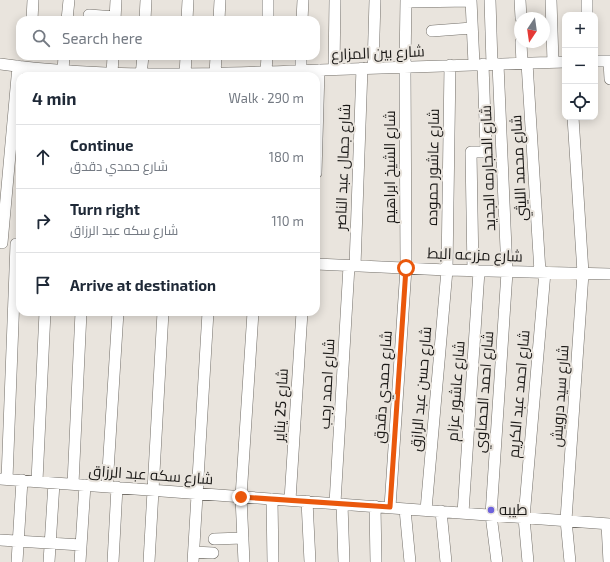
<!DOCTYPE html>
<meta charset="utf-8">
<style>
body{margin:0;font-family:"Exo 2",Cairo,sans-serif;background:#f6f6f7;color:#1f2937}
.controls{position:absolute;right:12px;top:12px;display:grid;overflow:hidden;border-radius:8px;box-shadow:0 2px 10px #0003}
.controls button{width:36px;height:36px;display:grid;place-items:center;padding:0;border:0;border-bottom:1px solid #e0e1e3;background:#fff;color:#1f2937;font:20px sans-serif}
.compass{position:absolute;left:514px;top:12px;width:36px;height:36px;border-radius:50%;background:#fff;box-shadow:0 2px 10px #0003;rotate:193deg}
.stop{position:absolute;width:12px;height:12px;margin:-9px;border:3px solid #ea580c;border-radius:50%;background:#fff}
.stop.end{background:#ea580c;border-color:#fff;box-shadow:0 1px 4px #0008}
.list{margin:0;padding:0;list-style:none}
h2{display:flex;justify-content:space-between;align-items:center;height:52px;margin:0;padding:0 16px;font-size:17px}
h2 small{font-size:13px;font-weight:400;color:#747a83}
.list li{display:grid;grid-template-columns:26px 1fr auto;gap:12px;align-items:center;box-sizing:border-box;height:64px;padding:0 16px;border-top:1px solid #e0e1e3}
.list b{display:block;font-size:15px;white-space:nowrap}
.list p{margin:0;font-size:13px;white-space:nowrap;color:#747a83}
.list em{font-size:13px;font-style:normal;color:#747a83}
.icon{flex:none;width:22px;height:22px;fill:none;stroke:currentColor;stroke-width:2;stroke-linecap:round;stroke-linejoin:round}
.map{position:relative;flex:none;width:610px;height:562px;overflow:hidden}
.search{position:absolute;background:#fff;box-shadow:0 2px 10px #0003;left:16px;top:16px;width:304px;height:44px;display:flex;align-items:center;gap:10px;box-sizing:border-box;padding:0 14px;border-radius:12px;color:#747a83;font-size:15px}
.panel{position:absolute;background:#fff;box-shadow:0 2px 10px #0003;left:16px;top:72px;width:304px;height:244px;border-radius:12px}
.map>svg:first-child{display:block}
</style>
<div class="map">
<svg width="610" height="562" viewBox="0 0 610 562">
<rect width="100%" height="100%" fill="#e9e4dd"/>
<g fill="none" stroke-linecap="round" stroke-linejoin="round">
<g stroke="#736f69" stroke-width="12">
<path id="street" d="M 471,0 L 474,64
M 490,0 L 492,64
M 520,0 L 521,18
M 551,0 L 553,62
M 587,0 L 587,15
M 406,2 L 471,1
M 89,15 L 115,17
M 32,20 L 33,0
M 67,20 L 69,0
M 115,20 L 116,0
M 145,20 L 146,0
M 187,20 L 188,0
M 219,20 L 220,0
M 268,20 L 268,0
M 302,20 L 303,0
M 432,31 L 472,28
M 521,42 L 522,63
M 595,61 L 610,61
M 609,61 L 610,79
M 527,63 L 540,272
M 0,64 C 108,79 212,74 320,70 C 402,67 483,65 565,62
M 373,68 L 375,0
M 334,69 L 335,0
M 63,71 L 64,56
M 301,71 L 301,56
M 266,72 L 267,56
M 112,74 L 113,56
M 215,74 L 216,56
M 141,75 L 143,56
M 185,75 L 186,56
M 316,173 L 319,70
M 2,243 L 18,66
M 316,264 L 447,270 L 610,274
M 355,266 L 362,68
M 473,271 L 471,152 L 485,152 L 486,150 L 483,64
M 0,479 L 610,524
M 7,479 L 16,244
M 37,481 L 45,312
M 73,484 L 81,312
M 107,487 L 118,312
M 272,499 L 273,562
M 290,500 L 302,312
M 307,501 L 310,562
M 335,503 L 349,266
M 342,504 L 344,562
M 375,506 L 376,562
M 390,507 L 406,268 L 405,66 L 406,0
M 405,509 L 410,562
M 426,510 L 447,270 L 450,65
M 441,511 L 446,562
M 463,513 L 479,271
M 607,524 L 609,562
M 214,539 L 243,538
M 0,540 L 81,545
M 194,552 L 213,553
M 17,562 L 22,480
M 49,562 L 54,483
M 80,562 L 85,485
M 113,562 L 117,487
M 149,562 L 163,312
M 193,562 L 208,312
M 244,562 L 241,497 L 253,312
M 497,562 L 491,515 L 507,272 L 498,64
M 528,562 L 524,518 L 545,272
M 570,562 L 566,520 L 583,273 L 573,117"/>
</g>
<use href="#street" stroke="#fff" stroke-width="11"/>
</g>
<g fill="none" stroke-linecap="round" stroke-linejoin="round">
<path stroke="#ea580c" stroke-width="5" d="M 241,497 L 390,507 L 406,268"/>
</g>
<circle fill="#6d62dc" stroke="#e9e4dd" stroke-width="1.5" cx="491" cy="510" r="4"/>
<g text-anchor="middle" stroke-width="4" stroke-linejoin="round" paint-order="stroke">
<g font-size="15" fill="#1b1917" stroke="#e9e4dd">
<text transform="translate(378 53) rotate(-2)" y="5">شارع بين المزارع</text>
<text transform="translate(343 167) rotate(-88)" y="5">شارع جمال عبد الناصر</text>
<text transform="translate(390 167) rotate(-90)" y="5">شارع الشيخ ابراهيم</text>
<text transform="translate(433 167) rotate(-89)" y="5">شارع عاشور حموده</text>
<text transform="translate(488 168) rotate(-92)" y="5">شارع الحجارمه الجديد</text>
<text transform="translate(519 168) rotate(-93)" y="5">شارع محمد الليثي</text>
<text transform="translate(475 255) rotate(2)" y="5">شارع مزرعه البط</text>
<text transform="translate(327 384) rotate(-87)" y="5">شارع احمد رجب</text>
<text transform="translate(383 387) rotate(-86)" y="5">شارع حمدي دقدق</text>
<text transform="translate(421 389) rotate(-85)" y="5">شارع حسن عبد الرازق</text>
<text transform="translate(456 391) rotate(-86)" y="5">شارع عاشور عزام</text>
<text transform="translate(484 392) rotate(-86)" y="5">شارع احمد الحصاوي</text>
<text transform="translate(519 394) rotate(-85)" y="5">شارع احمد عبد الكريم</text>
<text transform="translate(560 396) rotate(-86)" y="5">شارع سيد درويش</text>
<text transform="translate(281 405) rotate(-87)" y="5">شارع 25 يناير</text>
<text transform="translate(151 475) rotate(4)" y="5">شارع سكه عبد الرزاق</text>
</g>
<g font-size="15" fill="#1b1917" stroke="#e9e4dd" text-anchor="start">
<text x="499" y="515">طيبه</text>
</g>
</g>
</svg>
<div class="controls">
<button>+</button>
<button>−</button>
<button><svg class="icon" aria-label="locate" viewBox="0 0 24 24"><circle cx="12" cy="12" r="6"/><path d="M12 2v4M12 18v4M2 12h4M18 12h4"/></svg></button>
</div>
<svg class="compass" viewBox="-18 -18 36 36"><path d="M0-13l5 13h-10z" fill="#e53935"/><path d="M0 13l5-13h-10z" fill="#747a83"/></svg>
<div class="stop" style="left:406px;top:268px"></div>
<div class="stop end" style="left:241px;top:497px"></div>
<div class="search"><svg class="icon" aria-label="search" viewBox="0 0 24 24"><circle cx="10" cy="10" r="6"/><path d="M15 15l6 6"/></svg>Search here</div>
<section class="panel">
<h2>4 min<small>Walk · 290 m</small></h2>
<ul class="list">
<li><svg class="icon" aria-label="ahead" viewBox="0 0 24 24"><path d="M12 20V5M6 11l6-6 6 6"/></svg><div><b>Continue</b><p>شارع حمدي دقدق</p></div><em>180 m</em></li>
<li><svg class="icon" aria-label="right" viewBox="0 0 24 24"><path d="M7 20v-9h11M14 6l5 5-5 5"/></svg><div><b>Turn right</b><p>شارع سكه عبد الرزاق</p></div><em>110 m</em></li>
<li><svg class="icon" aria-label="arrive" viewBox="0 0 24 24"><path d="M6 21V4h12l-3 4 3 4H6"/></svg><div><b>Arrive at destination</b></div></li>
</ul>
</section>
</div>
